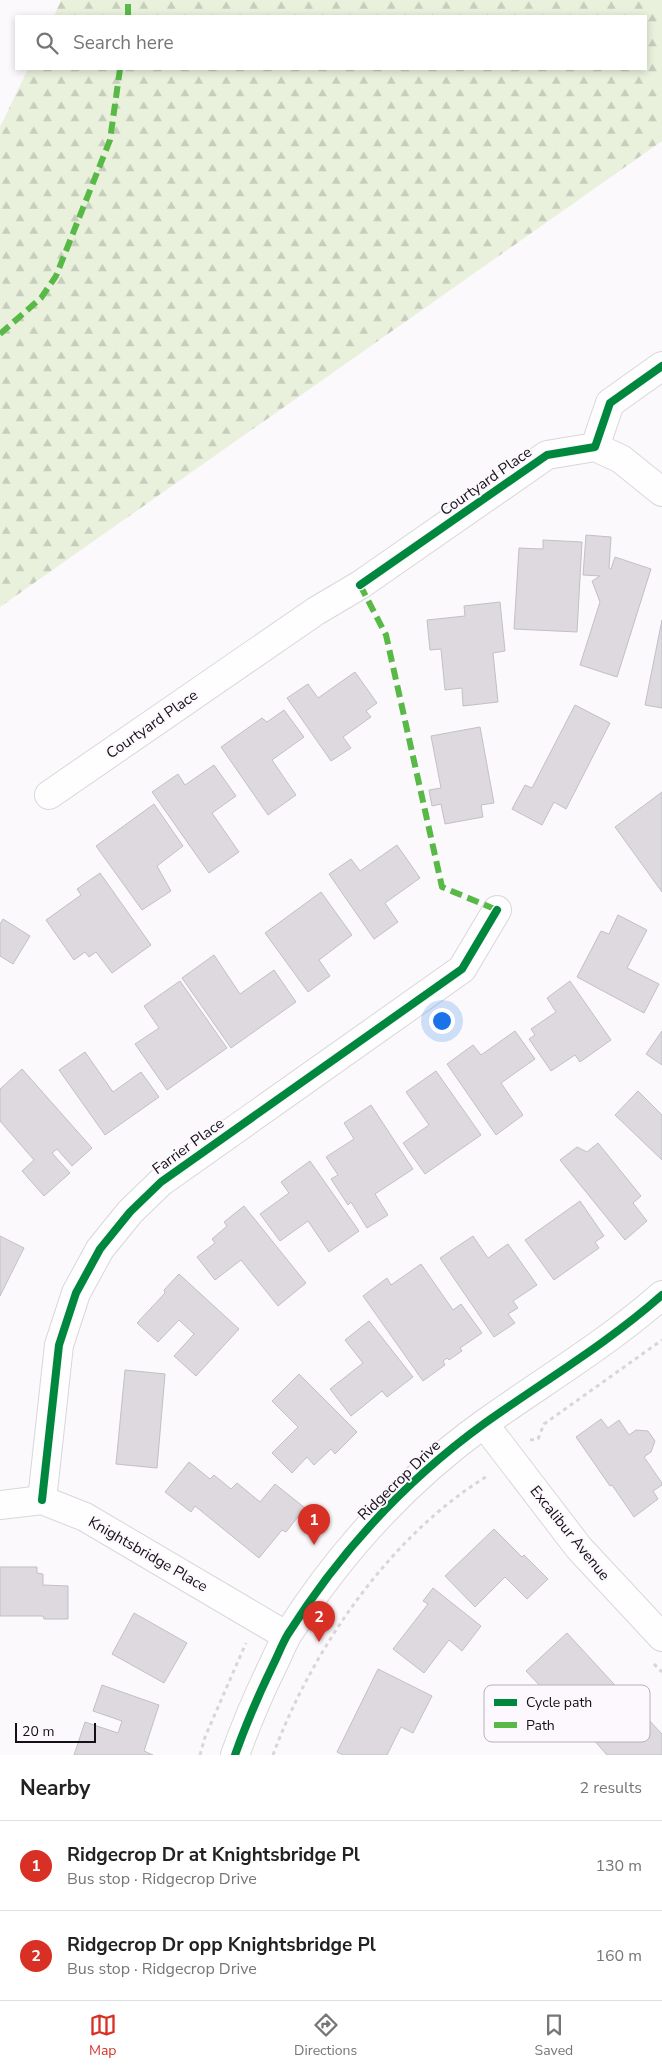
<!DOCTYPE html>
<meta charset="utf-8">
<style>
body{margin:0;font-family:"Nunito Sans",sans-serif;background:#f6f6f6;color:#222}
.scale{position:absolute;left:15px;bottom:12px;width:81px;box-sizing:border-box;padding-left:5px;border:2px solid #150f17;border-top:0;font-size:14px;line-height:18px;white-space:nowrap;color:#150f17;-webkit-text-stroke:4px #fcf8fd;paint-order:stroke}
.you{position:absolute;left:441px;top:1020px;width:18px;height:18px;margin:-12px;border:4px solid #fff;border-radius:50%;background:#1a73e8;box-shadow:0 0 0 8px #1a73e833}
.badge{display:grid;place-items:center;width:32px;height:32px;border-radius:50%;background:#d93025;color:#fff;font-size:16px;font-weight:700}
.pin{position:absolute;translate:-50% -41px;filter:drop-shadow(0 1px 2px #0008)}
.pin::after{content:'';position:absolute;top:26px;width:18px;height:15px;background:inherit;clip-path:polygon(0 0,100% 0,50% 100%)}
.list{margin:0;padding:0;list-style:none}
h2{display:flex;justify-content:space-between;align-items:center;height:65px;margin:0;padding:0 20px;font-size:21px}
h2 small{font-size:16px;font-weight:400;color:#767676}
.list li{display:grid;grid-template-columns:32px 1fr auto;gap:15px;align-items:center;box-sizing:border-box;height:90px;padding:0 20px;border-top:1px solid #e0e0e0}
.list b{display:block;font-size:19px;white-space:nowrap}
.list p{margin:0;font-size:16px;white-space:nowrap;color:#767676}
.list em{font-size:16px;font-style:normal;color:#767676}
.icon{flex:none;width:28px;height:28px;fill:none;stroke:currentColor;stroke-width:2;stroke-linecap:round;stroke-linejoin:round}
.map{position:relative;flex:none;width:662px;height:1755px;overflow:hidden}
.search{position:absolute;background:#fff;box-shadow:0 2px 8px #0003;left:15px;right:15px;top:15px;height:55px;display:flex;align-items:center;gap:12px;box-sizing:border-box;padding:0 18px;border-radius:0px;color:#767676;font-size:19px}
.sheet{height:245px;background:#fff}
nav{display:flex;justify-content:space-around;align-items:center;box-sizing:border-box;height:70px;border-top:1px solid #e0e0e0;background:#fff;font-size:14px;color:#767676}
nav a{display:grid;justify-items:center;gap:2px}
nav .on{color:#d93025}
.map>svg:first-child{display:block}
</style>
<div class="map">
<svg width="662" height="1755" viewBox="0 0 662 1755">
<defs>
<pattern id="forest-firs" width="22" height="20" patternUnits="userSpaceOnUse" patternTransform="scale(1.25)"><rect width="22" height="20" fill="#e9f1dc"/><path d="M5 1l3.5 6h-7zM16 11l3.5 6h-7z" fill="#c7cdbc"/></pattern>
</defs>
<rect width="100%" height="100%" fill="#fbf9fc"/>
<path fill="url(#forest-firs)" d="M 61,0 L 662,0 L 662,141 L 0,607 L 0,127 L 28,69 L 646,69 L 646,16 L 54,16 Z"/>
<path fill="#ddd9df" stroke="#c3bfc6" d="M 586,535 L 611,537 L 609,568 L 611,569 L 615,557 L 651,569 L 617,677 L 580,665 L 600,602 L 592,581 L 600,576 L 583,575 Z
M 543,540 L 582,542 L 577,632 L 514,629 L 519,548 L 543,549 Z
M 500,602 L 505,651 L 493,653 L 498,702 L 463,706 L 462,688 L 445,690 L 441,649 L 430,650 L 427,620 L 465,616 L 464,606 Z
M 662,620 L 662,708 L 645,705 Z
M 355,672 L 377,703 L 366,711 L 371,717 L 343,737 L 351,748 L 331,761 L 287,698 L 308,684 L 318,698 Z
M 575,705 L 610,723 L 566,809 L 554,802 L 542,825 L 512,809 L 525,785 L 532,788 Z
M 284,710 L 304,737 L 272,760 L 296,795 L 268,815 L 221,747 L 262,718 L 267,722 Z
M 480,727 L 494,803 L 481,805 L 483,817 L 445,824 L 441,804 L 432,806 L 429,790 L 441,788 L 431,736 Z
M 214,765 L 236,796 L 212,813 L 239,852 L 209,873 L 152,792 L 178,774 L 185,785 Z
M 662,792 L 662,892 L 615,827 Z
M 154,804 L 183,846 L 157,866 L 171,891 L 142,910 L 96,846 Z
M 397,845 L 420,878 L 385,903 L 398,922 L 374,939 L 329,874 L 351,859 L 360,871 Z
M 100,873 L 151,945 L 112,973 L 96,952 L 89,957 L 85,952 L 74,960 L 46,920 L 81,895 L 77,889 Z
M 321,892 L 352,935 L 319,960 L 330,976 L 308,992 L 265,933 Z
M 618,915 L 647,930 L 627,968 L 659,984 L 644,1013 L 577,977 L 601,931 L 609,934 Z
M 3,919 L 30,936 L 13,964 L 0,956 L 0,924 Z
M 214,955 L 240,994 L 274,970 L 296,1002 L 231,1048 L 182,978 Z
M 180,981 L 227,1048 L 167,1090 L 135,1044 L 159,1028 L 144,1006 Z
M 570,981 L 611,1040 L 580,1062 L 575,1055 L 551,1071 L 529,1039 L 535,1035 L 531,1029 L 556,1012 L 547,998 Z
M 515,1031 L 535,1059 L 501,1083 L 523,1115 L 496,1135 L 447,1064 L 473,1045 L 481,1055 Z
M 662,1031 L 662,1065 L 646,1054 Z
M 85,1052 L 113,1092 L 141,1072 L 159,1097 L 105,1135 L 59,1070 Z
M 22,1069 L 92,1148 L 72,1166 L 57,1149 L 52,1153 L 70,1173 L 44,1196 L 22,1171 L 34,1160 L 0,1121 L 0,1089 Z
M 436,1071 L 481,1135 L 425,1174 L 403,1143 L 429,1125 L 406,1092 Z
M 638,1091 L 662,1115 L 662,1160 L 615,1115 Z
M 371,1105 L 413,1169 L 375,1194 L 388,1215 L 367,1228 L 351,1202 L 348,1205 L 331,1179 L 338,1175 L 326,1157 L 354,1139 L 344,1123 Z
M 598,1143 L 641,1196 L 633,1203 L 647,1221 L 625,1240 L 560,1160 L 577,1147 L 587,1152 Z
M 310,1161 L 359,1231 L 329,1252 L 308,1221 L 280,1241 L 260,1214 L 289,1193 L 281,1182 Z
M 580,1201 L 604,1236 L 595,1242 L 599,1248 L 554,1280 L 525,1240 Z
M 244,1206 L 306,1283 L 278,1306 L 241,1260 L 215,1280 L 197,1257 L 215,1243 L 212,1239 L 227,1226 L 224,1222 Z
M 0,1236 L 24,1248 L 0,1296 Z
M 473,1236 L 488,1258 L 508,1244 L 537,1285 L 513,1301 L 518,1308 L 508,1314 L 515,1323 L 494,1337 L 440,1258 Z
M 421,1264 L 453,1310 L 461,1304 L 482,1333 L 460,1348 L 462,1351 L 449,1360 L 447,1358 L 443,1361 L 445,1365 L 423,1381 L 363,1296 L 387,1278 L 391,1285 Z
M 179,1274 L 239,1329 L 196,1376 L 174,1356 L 194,1334 L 179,1320 L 158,1342 L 137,1323 L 165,1293 L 164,1290 Z
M 369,1321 L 413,1377 L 387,1397 L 382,1391 L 351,1416 L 330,1389 L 363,1363 L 345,1340 Z
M 125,1370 L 165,1374 L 157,1468 L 116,1464 Z
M 299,1374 L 357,1432 L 335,1454 L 331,1449 L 314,1465 L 307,1457 L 292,1473 L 272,1453 L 298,1427 L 272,1401 Z
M 601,1419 L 608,1428 L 619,1420 L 629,1435 L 636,1430 L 648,1431 L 655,1441 L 651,1452 L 644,1457 L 662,1483 L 662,1485 L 653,1491 L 658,1499 L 634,1517 L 612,1485 L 610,1486 L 576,1437 Z
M 189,1462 L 210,1479 L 214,1475 L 231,1489 L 237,1483 L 260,1502 L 275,1484 L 305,1508 L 286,1532 L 282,1530 L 259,1558 L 195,1506 L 191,1512 L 165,1492 Z
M 494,1529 L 522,1557 L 524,1555 L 548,1579 L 527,1599 L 505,1577 L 475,1607 L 445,1576 Z
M 0,1567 L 37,1567 L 37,1573 L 43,1574 L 43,1585 L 68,1586 L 68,1619 L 44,1619 L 43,1616 L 0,1616 Z
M 433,1588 L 481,1626 L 462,1651 L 449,1640 L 424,1673 L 393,1649 L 428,1604 L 423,1601 Z
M 134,1613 L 187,1643 L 164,1683 L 112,1654 Z
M 567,1633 L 624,1695 L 583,1731 L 526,1671 Z
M 378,1669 L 432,1696 L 413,1733 L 401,1727 L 387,1755 L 343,1755 L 337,1752 Z
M 102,1685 L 159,1705 L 144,1751 L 153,1755 L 74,1755 L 85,1722 L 118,1733 L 122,1721 L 93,1711 Z
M 631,1701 L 662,1734 L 662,1755 L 607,1755 L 592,1738 Z"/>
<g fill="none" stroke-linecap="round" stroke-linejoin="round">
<g stroke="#dad6dc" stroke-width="30">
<path id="minor" d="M 595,447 L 621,459 L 662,492
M 49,795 L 316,611 L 360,585 L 547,455 L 595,447 L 610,403 L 662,366
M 484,1424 L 579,1548 L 662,1637
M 42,1500 L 59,1345 L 76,1293 L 100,1249 L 130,1212 L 161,1182 L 462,969 L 497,910
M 0,1505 L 42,1500 L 85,1517 L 287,1636
M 235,1755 C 246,1724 259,1694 273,1665 C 278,1655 282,1644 288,1634 C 340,1552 406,1480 485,1423 C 544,1381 608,1343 662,1295"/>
</g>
<path stroke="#d7d7d7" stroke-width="3" stroke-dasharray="4 4" stroke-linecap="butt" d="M 530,1440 L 538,1439 L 544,1424 L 662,1340
M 654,1664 L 662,1672
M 200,1755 L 205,1737 L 246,1643
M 273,1755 C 312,1649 391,1534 489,1475"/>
<use href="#minor" stroke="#fefeff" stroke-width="28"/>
<path stroke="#58b947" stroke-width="6" stroke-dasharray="12 6" stroke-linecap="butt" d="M 128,16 L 128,0
M 0,334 L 41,298 L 56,276 L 110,140 L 120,69
M 360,585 L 386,635 L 442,887 L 497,910"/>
<g stroke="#fcf8fd" stroke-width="11">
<path id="cycleway" d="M 360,585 L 547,455 L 595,447 L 610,403 L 662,366
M 42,1500 L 59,1345 L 76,1293 L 100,1249 L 130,1212 L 161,1182 L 462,969 L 497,910
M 235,1755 C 246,1724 259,1694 273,1665 C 278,1655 282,1644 288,1634 C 340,1552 406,1480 485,1423 C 544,1381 608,1343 662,1295"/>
</g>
<use href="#cycleway" stroke="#00873e" stroke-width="8"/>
</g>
<g text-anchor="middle" stroke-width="4" stroke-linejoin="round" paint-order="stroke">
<g font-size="15" fill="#150f17" stroke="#fcf8fd">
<text transform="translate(486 481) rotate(-35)" y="5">Courtyard Place</text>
<text transform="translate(152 724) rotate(-35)" y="5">Courtyard Place</text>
<text transform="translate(188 1146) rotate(-36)" y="5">Farrier Place</text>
<text transform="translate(399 1480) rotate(-44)" y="5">Ridgecrop Drive</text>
<text transform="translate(570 1533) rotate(51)" y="5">Excalibur Avenue</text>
<text transform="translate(148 1554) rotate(30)" y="5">Knightsbridge Place</text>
</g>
</g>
<rect x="484" y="1685" width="166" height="57" rx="8" fill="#fcf8fd" stroke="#b7b2b8" stroke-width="1"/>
<rect x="494" y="1699" width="23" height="7" fill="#00873e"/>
<rect x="494" y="1722" width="23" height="6" fill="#58b947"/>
<g font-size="14" fill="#150f17">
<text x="526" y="1707">Cycle path</text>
<text x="526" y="1730">Path</text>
</g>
</svg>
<div class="scale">20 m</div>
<div class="you"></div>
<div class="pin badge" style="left:314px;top:1545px">1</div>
<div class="pin badge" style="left:319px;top:1642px">2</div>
<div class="search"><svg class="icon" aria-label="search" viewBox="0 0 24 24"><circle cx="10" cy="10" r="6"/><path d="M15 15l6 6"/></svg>Search here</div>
</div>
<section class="sheet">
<h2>Nearby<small>2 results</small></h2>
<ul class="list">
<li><span class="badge">1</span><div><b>Ridgecrop Dr at Knightsbridge Pl</b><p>Bus stop · Ridgecrop Drive</p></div><em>130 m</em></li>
<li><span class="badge">2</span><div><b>Ridgecrop Dr opp Knightsbridge Pl</b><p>Bus stop · Ridgecrop Drive</p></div><em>160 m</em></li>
</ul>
</section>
<nav>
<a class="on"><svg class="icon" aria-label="map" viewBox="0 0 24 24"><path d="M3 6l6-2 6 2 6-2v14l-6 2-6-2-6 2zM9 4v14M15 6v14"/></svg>Map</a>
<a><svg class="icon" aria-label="directions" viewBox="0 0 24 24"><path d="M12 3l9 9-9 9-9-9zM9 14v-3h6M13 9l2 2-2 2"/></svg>Directions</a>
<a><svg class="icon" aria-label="saved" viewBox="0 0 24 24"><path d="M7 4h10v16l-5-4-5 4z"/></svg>Saved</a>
</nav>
